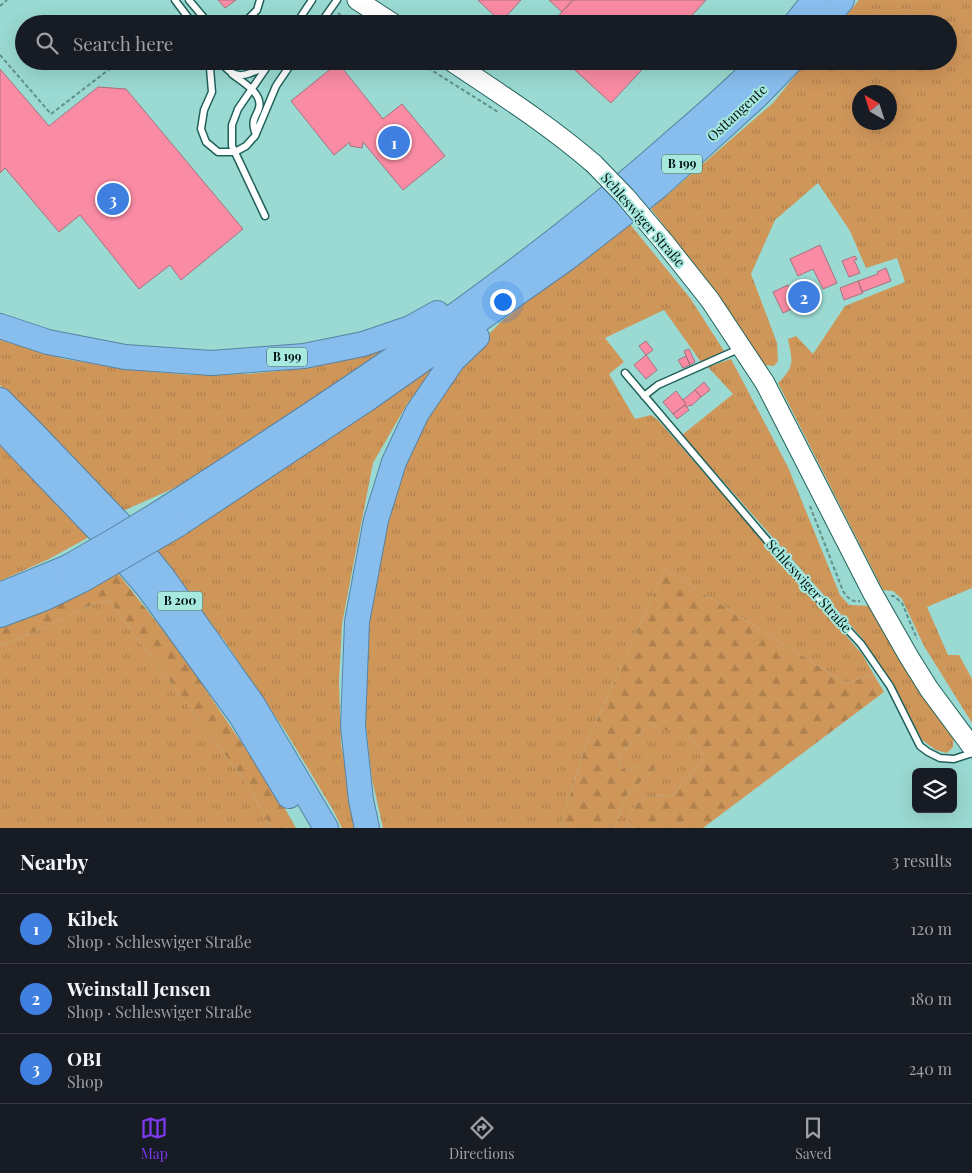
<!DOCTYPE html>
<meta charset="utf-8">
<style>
body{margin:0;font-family:"Playfair Display",serif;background:#20242c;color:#f1f3f6}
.controls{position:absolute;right:15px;bottom:15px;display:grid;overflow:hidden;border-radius:8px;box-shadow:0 5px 20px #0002}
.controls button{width:45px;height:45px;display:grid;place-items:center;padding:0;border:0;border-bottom:1px solid #363941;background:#171b24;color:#f1f3f6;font:25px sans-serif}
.compass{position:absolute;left:852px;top:85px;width:45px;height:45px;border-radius:50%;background:#171b24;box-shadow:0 5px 20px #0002;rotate:321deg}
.you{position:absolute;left:502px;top:301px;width:18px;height:18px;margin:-12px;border:4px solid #fff;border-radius:50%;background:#1a73e8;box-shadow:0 0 0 8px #1a73e833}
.badge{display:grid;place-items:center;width:32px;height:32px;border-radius:50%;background:#7c3aed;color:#fff;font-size:16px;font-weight:700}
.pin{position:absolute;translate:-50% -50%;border:2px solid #fff;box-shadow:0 1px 5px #0006}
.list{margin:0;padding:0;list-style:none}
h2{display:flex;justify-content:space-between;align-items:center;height:65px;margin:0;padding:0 20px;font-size:21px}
h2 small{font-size:16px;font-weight:400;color:#9ea1a6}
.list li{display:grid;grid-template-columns:32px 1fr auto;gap:15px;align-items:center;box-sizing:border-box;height:70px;padding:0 20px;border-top:1px solid #363941}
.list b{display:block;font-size:19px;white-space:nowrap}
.list p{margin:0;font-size:16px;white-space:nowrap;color:#9ea1a6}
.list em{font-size:16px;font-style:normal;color:#9ea1a6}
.icon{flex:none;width:28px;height:28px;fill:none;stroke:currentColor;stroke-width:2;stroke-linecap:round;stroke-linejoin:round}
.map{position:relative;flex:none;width:972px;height:828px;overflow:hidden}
.search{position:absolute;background:#171b24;box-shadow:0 5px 20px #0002;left:15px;right:15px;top:15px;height:55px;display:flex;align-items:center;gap:12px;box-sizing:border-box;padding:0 18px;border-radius:28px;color:#9ea1a6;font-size:19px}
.sheet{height:275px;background:#171b24}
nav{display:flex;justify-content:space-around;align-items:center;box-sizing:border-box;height:70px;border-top:1px solid #363941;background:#171b24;font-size:14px;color:#9ea1a6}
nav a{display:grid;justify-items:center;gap:2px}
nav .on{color:#7c3aed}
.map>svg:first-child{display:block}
</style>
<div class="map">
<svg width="972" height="828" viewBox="0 0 972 828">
<defs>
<pattern id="grass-tufts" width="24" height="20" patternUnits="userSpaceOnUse" patternTransform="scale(1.25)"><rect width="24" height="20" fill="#cf965a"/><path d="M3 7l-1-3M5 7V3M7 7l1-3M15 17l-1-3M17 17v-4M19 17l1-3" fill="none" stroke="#b0804d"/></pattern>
<pattern id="forest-firs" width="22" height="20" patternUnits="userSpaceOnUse" patternTransform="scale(1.25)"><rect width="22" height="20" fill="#cf965a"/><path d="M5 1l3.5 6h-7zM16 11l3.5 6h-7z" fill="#b0804d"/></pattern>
</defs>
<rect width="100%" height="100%" fill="#9adad2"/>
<path fill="url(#grass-tufts)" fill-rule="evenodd" d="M 859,0 L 972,0 L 972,588 L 927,607 L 948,655 L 959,655 L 972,679 L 972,723 L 924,646 L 902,599 L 893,591 L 883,590 L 778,383 C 796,366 792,361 788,339 L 796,336 L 813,354 L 845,306 L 905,282 L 897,258 L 866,268 L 850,231 L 818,183 L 775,220 L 751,274 L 777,343 L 778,361 L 774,366 L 764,365 L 711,286 L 651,209 L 773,103 L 807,61 L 948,61 L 948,24 L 839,24 ZM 860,92 L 890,92 L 890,122 L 860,122 Z
M 629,223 L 690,298 L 724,351 L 701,362 L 664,310 L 605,338 L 624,362 L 609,374 L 635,419 L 651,415 L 658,420 L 862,654 L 874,675 L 845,683 L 665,569 L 586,744 L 560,828 L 383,828 L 372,779 L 364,708 L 367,639 L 373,592 L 387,514 L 407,449 L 459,364 L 502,321 Z
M 0,340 L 64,359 L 134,370 L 190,375 L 250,374 L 315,367 L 404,340 L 181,485 L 123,511 L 0,385 Z
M 446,356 L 407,404 L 373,463 L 357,545 L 342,624 L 339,682 L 341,744 L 356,828 L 342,828 L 333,810 L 286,732 L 224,640 L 159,559 L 159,550 L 215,514 Z
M 731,359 L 788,467 L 840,595 L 849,605 L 871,606 L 954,735 L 953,747 L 947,753 L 936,750 L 922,740 L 891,681 L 862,638 L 682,435 L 733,394 L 708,367 Z
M 0,445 L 89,537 L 49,559 L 0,581 Z
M 100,601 L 110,602 L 250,788 L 271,828 L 0,828 L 0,646 L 34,632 Z
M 649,723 L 661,730 L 684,730 L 705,757 L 672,796 L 651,795 L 635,804 L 625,828 L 614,828 L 627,795 L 655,768 L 649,757 L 637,767 L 627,771 L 620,766 L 621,754 Z"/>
<path fill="url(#forest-firs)" d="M 665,569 L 845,683 L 874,675 L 884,692 L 703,828 L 625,828 L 635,804 L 651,795 L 672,796 L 705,757 L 684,730 L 661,730 L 649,723 L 621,754 L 620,766 L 627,771 L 637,767 L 649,757 L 657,759 L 655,768 L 627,795 L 614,828 L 560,828 L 586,744 Z
M 116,571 L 181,653 L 280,800 L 296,828 L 271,828 L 250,788 L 110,602 L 100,601 L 34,632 L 0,646 L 0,623 Z"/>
<path fill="#fa8ba5" stroke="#a5727c" d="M 218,0 L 236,0 L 225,8 Z
M 478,0 L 521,0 L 501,22 Z
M 549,0 L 573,0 L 562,12 Z
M 573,0 L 706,0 L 684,24 L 551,24 Z
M 565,61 L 650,61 L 611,103 Z
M 338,63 L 383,119 L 402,104 L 445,156 L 403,190 L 363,142 L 362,148 L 350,146 L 350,142 L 334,155 L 291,101 Z
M 0,69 L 49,126 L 98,87 L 126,89 L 243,229 L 181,280 L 170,265 L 139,289 L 80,215 L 59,232 L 5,168 L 0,173 Z
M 820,245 L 837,283 L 823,289 L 813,269 L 798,276 L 790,259 Z
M 855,256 L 857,259 L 854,260 L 860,273 L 849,277 L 842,261 Z
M 886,268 L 891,281 L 862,292 L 858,281 L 878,274 L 877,272 Z
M 858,281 L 863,293 L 844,300 L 840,288 Z
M 788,285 L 793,295 L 809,288 L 814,298 L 783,313 L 773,292 Z
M 646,341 L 653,350 L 646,355 L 639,346 Z
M 689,349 L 695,362 L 690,365 L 684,351 Z
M 646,355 L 657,370 L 646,379 L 634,365 Z
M 686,356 L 690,365 L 683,368 L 678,360 Z
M 704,382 L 710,390 L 701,397 L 695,390 Z
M 695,390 L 701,397 L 691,406 L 690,405 L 687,407 L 685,405 L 686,404 L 683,400 Z
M 676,391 L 686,404 L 673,414 L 663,402 Z
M 685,405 L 689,410 L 677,419 L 673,414 Z"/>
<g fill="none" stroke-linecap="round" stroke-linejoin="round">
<g stroke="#20625b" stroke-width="9">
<path id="lane" d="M 175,0 L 193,24
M 189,0 L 209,24
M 243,24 L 257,10 L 260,0
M 296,24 L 312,0
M 320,24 L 337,0
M 207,61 L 210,68 L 212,92 L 204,110 L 201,129 L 206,142 L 218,152 L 235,152 L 246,146 L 255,136 L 276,86 L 293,61
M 220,61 C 236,83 246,75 267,66
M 232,74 C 242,82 263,93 259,108 C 258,112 255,116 254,120 C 253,123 254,129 255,132
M 265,216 L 232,146 L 232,125 L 238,109 L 271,61
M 625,373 L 794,572 L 861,644 L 890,686 L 920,746 L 928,752 L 940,758 L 954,759 L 972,753
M 644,396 L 658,385 L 741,348"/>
</g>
<g stroke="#20625b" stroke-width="21">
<path id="secondary" d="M 357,0 L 394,24
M 451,61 C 500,94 549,125 594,164
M 664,242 L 710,300 L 765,383 L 872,592 L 909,657 L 929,689 L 972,747"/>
</g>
<g stroke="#5882a0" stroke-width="26">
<path id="highway" d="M 795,24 L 814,0
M 823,24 L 842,0
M 0,326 L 48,342 L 125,357 L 212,363 L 304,356 L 363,344 L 410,328 L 437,313
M 0,400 L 33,433 L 119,523 L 162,576 L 254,706 L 326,828
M 0,427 L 105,537 L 149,589 L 241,716 L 289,796
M 161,512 C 337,399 513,284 670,145 C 701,118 733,91 762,61
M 177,525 L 367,399 L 567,258 L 616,220 L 657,187 L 757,96 L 791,61
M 0,595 L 68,567
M 0,615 L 45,598 L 82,580
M 367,828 L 361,800 L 353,726 L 357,622 L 376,520 L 394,462 L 417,413 L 453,360 L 477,337"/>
</g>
<path stroke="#61908a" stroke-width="2" stroke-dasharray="4 2.5" stroke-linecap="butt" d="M 0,6 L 7,0
M 338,13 L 352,24
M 0,55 L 51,114 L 120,61
M 417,61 L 498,112
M 810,506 L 843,591 C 847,597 852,603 860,601
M 891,596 L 894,596 L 902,603 L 917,639"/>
<use href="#lane" stroke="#fff" stroke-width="6"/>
<use href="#secondary" stroke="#fff" stroke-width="19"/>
<use href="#highway" stroke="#88beee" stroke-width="24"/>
<g stroke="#20625b" stroke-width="21" stroke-linecap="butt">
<path id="secondary-bridge" d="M 594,164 L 625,196 L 664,242"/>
</g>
<g stroke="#5882a0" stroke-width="26" stroke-linecap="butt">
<path id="highway-bridge" d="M 68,567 L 115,540 L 161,512
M 82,580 L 177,525"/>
</g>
<use href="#secondary-bridge" stroke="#fff" stroke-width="19"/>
<use href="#highway-bridge" stroke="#88beee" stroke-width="24"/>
</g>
<g text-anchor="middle" stroke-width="4" stroke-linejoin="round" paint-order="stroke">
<g fill="#a7e8df" stroke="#32524d" stroke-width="1">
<rect x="662" y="154.5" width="40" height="19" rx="4"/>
<rect x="267" y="347.5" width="40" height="19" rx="4"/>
<rect x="157.5" y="591.5" width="45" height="19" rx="4"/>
</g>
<g font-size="12" font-weight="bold" fill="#00120f">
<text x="682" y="168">B 199</text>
<text x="287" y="361">B 199</text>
<text x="180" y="605">B 200</text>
</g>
<g font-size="14" fill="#00120f" stroke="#a7e8df">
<text transform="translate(737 113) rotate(-43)" y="5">Osttangente</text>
<text transform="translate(643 220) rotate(49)" y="5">Schleswiger Straße</text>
<text transform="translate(809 586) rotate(48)" y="5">Schleswiger Straße</text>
</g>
</g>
</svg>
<div class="controls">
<button><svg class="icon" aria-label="layers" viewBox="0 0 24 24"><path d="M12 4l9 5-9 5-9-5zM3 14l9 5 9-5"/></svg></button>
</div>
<svg class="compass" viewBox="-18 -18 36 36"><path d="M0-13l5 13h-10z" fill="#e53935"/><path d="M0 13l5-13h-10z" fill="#9ea1a6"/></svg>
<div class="you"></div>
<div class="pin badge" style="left:394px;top:142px;background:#3f7fe0">1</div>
<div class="pin badge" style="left:804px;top:297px;background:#3f7fe0">2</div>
<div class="pin badge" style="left:113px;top:199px;background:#3f7fe0">3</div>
<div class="search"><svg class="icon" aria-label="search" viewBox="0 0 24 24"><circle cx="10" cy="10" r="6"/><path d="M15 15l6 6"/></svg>Search here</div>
</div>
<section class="sheet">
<h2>Nearby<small>3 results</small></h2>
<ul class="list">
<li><span class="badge" style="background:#3f7fe0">1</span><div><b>Kibek</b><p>Shop · Schleswiger Straße</p></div><em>120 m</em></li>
<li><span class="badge" style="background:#3f7fe0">2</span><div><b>Weinstall Jensen</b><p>Shop · Schleswiger Straße</p></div><em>180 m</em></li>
<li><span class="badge" style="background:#3f7fe0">3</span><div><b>OBI</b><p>Shop</p></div><em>240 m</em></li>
</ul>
</section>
<nav>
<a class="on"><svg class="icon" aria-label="map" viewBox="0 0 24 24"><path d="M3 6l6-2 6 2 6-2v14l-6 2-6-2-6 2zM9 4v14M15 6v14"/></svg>Map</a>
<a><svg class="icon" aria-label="directions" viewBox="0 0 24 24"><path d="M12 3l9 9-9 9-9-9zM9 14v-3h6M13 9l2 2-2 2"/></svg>Directions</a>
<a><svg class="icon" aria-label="saved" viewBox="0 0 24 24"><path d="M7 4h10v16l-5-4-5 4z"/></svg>Saved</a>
</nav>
